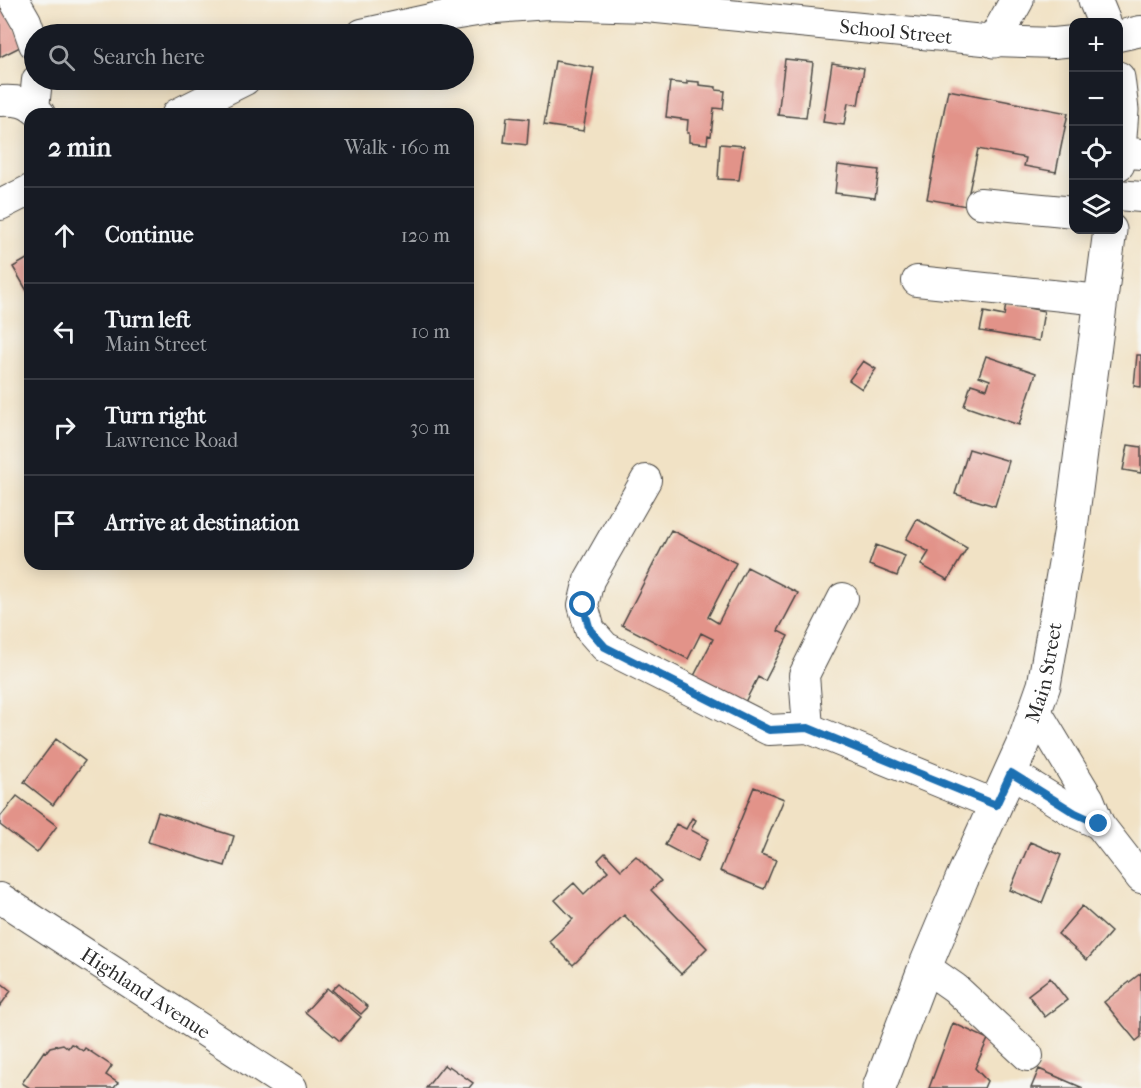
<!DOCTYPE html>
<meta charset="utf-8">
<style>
body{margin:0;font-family:"IM FELL French Canon",serif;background:#20242c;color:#f1f3f6}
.controls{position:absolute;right:18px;top:18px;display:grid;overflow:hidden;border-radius:12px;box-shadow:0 3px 15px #0003}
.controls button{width:54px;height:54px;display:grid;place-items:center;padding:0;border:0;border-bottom:2px solid #363941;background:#171b24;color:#f1f3f6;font:30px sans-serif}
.stop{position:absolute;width:18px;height:18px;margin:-14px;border:4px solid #1f6fb2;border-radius:50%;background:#fff}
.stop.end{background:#1f6fb2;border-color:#fff;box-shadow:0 2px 6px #0008}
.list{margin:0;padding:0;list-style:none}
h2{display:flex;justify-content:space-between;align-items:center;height:78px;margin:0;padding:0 24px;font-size:26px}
h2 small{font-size:20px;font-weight:400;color:#9ea1a6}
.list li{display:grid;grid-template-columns:39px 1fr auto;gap:18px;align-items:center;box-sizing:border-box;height:96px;padding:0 24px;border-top:2px solid #363941}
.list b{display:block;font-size:22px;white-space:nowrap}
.list p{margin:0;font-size:20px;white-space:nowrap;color:#9ea1a6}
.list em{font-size:20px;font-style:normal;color:#9ea1a6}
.icon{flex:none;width:33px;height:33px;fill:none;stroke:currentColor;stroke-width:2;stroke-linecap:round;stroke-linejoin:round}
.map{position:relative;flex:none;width:1141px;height:1088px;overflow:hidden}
.search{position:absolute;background:#171b24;box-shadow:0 3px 15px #0003;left:24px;top:24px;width:450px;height:66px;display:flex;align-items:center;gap:15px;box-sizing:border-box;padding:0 21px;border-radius:33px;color:#9ea1a6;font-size:22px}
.panel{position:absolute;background:#171b24;box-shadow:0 3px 15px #0003;left:24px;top:108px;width:450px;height:462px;border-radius:18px}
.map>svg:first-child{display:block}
</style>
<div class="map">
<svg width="1141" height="1088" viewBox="0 0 1141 1088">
<rect width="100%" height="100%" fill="#f6f6f2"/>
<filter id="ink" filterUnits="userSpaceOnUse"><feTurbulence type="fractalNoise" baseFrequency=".0167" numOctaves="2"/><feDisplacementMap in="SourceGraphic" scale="12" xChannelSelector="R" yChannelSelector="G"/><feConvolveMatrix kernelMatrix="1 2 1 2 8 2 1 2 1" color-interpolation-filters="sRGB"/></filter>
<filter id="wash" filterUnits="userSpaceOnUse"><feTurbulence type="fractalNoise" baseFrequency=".008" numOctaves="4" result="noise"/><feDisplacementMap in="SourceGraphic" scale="24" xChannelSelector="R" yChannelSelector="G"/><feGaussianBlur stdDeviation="1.35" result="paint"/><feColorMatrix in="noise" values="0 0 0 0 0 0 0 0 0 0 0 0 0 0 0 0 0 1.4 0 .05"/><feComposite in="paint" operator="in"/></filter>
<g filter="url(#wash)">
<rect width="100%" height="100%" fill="#f1e2c5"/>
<g id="blocks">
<path fill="#e29389" d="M 0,0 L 24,45 L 0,57 Z
M 785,59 L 813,62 L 806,118 L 778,115 Z
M 555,61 L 594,68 L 583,131 L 544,125 Z
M 832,63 L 864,68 L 858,105 L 848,103 L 844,125 L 823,122 Z
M 687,81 L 699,82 L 699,85 L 716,87 L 716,90 L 725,91 L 723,109 L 714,108 L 711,136 L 708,135 L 707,144 L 689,142 L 689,133 L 687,133 L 688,120 L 666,117 L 670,82 L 687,84 Z
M 948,90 L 1068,113 L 1056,172 L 1024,166 L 1026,158 L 978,149 L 966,206 L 927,199 Z
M 507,117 L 529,119 L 527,145 L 504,142 Z
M 720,144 L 744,146 L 739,180 L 718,179 Z
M 838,165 L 879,170 L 875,198 L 835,193 Z
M 30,257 L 30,296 L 13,267 Z
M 1006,304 L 1044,311 L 1039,341 L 980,331 L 984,312 L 1004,316 Z
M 1137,355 L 1141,355 L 1141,387 L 1134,386 Z
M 986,356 L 1036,373 L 1019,425 L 964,406 L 971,384 L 987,389 L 990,380 L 979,376 Z
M 863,361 L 876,369 L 862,389 L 849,380 Z
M 1128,445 L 1141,447 L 1141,473 L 1123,470 Z
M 969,449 L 1009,461 L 995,506 L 955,494 Z
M 917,519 L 967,548 L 948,580 L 921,565 L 929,552 L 906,539 Z
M 671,530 L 736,563 L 708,617 L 718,623 L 747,567 L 798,593 L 778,631 L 788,636 L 765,681 L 758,677 L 745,702 L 694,676 L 713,639 L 701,633 L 688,659 L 622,625 Z
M 876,545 L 905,556 L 897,576 L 869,565 Z
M 56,739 L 85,761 L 53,805 L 24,782 Z
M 754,787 L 784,799 L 761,854 L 776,860 L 764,889 L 720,871 Z
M 17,796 L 57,826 L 37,853 L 0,825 L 0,817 Z
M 158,812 L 234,836 L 225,866 L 148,842 Z
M 692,818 L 696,820 L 691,830 L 708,839 L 697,862 L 665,845 L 676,824 L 686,829 Z
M 1030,842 L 1061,855 L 1042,903 L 1010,890 Z
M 605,853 L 621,870 L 636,856 L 661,881 L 651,890 L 707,948 L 681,974 L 624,915 L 573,965 L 549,941 L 573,919 L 555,900 L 574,883 L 584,894 L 608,871 L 598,860 Z
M 1082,906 L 1111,932 L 1087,960 L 1058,934 Z
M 1141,973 L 1141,1037 L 1136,1041 L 1104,1002 Z
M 1050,978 L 1067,1000 L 1045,1017 L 1028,995 Z
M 0,982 L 11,991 L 0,1006 Z
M 339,983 L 368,1007 L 361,1014 L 332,990 Z
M 327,988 L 361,1017 L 340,1041 L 305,1012 Z
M 953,1023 L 988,1039 L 975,1068 L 987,1081 L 984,1088 L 929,1088 Z
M 63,1044 L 68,1048 L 71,1044 L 74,1045 L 83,1051 L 85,1048 L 112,1066 L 106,1075 L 118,1083 L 114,1088 L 30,1088 L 22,1083 L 44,1051 L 46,1052 L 50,1047 Z
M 444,1065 L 448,1068 L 449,1066 L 473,1083 L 469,1088 L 426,1088 Z
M 1039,1069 L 1083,1088 L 1031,1088 Z"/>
</g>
</g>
<g filter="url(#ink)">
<use href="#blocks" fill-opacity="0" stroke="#494642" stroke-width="1.5"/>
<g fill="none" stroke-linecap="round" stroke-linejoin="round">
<g stroke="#494642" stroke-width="32">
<g id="minor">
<path d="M 14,0 L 26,21 L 34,44"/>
<path id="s1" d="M 362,34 L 440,17 L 495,8 L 548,4 L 647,7 L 994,41 L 1054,43 L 1074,41"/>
<path d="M 1118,36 L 1141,31"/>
<path d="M 0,101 C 17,100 27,101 40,114"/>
<path d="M 34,108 L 37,80"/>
<path d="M 177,114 L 245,80"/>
<path d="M 1120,152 L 1141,154"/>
<path d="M 1118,195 L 1141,197"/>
<path d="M 980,203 L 1074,212"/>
<path d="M 0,205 L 30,190"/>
<path d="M 917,281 L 1101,300"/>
<path d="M 646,480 L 589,580 L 583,605 L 590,630 L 605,647 L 769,730 L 808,728 L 996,805"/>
<path d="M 1036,711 L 1089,799 L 1099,824 L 1141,878"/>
<path d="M 808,728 L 804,675 L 843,598"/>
<path d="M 1011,773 L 1075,813 L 1099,824"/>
<path id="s2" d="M 0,898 L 292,1088"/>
<path d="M 925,967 L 955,988 L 1028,1056"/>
</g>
</g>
<g stroke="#494642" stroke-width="35">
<g id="major">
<path d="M 1095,0 L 1104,22"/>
<path d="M 994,41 L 1017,0"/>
<path d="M 1118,78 L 1122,110 L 1118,164"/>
<path id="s3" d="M 879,1088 L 925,967 L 962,879 L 1024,742 L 1044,685 L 1071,528 L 1110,230"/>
</g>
</g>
<use href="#minor" stroke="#fff" stroke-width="30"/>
<use href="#major" stroke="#fff" stroke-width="33"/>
</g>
</g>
<g fill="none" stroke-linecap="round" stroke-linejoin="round" filter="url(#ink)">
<path stroke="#1f6fb2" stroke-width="8" d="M 583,605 L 590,630 L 605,647 L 769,730 L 808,728 L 996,805 L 1011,773 L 1075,813 L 1099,824"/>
</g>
<g text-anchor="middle" stroke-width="5" stroke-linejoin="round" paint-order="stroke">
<g font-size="20" fill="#2b2b2b" stroke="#f6f6f2">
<text dy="7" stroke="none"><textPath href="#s1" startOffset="538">School Street</textPath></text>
<text dy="7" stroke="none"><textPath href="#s3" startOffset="448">Main Street</textPath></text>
<text dy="7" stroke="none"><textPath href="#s2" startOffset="174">Highland Avenue</textPath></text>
</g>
</g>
</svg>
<div class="controls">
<button>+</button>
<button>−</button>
<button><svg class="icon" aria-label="locate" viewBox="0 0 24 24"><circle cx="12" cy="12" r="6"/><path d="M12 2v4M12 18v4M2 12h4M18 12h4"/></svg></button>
<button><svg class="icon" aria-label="layers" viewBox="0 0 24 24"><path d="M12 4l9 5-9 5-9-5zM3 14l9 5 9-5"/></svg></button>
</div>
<div class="stop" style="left:583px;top:605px"></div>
<div class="stop end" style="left:1099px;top:824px"></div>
<div class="search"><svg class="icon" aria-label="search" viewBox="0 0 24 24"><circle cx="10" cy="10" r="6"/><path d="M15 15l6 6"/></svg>Search here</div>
<section class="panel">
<h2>2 min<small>Walk · 160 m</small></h2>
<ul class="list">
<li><svg class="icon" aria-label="ahead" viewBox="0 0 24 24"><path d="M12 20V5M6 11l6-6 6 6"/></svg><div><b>Continue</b></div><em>120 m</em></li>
<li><svg class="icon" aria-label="left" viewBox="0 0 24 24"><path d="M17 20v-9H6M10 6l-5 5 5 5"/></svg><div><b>Turn left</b><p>Main Street</p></div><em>10 m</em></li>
<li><svg class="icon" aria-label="right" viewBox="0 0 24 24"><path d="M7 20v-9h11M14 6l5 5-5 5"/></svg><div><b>Turn right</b><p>Lawrence Road</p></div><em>30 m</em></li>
<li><svg class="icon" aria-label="arrive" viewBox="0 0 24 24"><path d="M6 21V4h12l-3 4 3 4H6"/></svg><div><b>Arrive at destination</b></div></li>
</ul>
</section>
</div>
